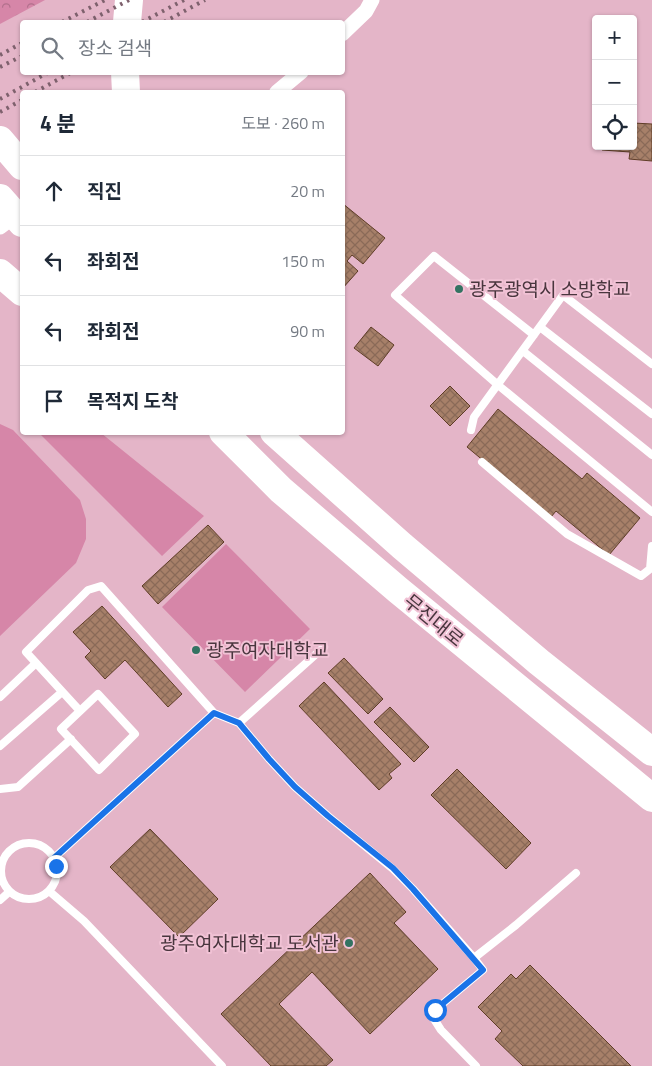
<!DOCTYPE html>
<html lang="ko">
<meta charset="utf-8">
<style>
body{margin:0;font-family:"Titillium Web","Noto Sans KR",sans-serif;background:#f6f6f7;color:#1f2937}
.controls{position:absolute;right:15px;top:15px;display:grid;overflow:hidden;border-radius:5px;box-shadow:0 1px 4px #0004}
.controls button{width:45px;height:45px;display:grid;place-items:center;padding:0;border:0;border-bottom:1px solid #e0e1e3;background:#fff;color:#1f2937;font:25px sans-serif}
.stop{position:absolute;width:15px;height:15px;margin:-11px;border:4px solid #1a73e8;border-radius:50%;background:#fff}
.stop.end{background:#1a73e8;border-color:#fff;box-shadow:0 1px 5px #0008}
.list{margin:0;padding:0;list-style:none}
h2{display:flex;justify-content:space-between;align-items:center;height:65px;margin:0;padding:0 20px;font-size:21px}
h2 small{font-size:16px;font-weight:400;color:#747a83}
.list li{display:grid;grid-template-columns:32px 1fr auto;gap:15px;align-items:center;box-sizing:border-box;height:70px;padding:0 20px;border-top:1px solid #e0e1e3}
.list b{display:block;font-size:19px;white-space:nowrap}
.list em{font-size:16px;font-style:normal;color:#747a83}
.icon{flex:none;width:28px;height:28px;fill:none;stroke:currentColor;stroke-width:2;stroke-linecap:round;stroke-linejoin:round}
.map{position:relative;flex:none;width:652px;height:1066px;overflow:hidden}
.search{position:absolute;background:#fff;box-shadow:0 1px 4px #0004;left:20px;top:20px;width:325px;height:55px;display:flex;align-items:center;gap:12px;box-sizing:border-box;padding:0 18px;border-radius:5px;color:#747a83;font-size:19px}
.panel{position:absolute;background:#fff;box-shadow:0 1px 4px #0004;left:20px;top:90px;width:325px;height:345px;border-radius:5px}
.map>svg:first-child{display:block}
</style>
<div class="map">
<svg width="652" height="1066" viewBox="0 0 652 1066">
<defs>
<pattern id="park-crowns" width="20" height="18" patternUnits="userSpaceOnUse" patternTransform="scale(1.25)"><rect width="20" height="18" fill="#d686a8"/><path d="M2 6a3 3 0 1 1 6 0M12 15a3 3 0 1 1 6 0" fill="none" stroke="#b06e8a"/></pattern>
<pattern id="building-cross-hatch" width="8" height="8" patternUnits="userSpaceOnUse" patternTransform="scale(1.25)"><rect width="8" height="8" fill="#a78069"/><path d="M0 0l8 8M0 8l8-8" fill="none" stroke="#8a6a58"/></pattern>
</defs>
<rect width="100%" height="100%" fill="#e4b5c8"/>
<path fill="#d686a8" d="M 0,424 L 13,430 L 80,500 L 86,519 L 86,539 L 76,563 L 0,636 Z
M 39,433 L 101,433 L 204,516 L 162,556 Z
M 226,544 L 310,629 L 245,692 L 162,607 Z"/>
<path fill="url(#park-crowns)" d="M 0,0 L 45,0 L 0,24 Z"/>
<path fill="url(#building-cross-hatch)" stroke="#5f3d27" d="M 633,123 L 652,124 L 652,161 L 629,159 L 630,152 L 602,150 L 602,146 L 633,146 Z
M 342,203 L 385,238 L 363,264 L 352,255 L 347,261 L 358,271 L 342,289 Z
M 371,327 L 394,345 L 378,366 L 354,348 Z
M 450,386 L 470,406 L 450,426 L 430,406 Z
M 498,409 L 582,479 L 587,473 L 640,518 L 609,555 L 556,511 L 551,517 L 467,447 Z
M 208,525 L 224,542 L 158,604 L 142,586 Z
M 102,606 L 182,694 L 168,707 L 125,660 L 105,679 L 85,657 L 91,651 L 73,632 Z
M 344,658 L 383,699 L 368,714 L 328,673 Z
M 324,682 L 401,764 L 389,774 L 392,778 L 379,790 L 299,706 Z
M 390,707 L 429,747 L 414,762 L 374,722 Z
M 457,769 L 531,843 L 506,869 L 431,795 Z
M 150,829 L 218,899 L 179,937 L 110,867 Z
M 370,873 L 406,912 L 394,923 L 438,969 L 370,1034 L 312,972 L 279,1004 L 333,1060 L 326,1066 L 271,1066 L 221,1014 Z
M 530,965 L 631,1066 L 523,1066 L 495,1039 L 502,1031 L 478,1007 L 511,974 L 516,979 Z"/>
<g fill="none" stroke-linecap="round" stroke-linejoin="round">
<path stroke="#fff" stroke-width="8" d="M 540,327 L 652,414
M 534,335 L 434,256 L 395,295 L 498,385 L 652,512
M 523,351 L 652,455
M 471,430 L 474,417 L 563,295 L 652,364
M 482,462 L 567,534 L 641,576 L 650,569 L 652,546
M 0,697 L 36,663
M 80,711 L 98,694 L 135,734 L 99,770 L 61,729 L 80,711 L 26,652 L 88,590 L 101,586 L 214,713 L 239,723 L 269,759 L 295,787 L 328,816 L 393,869 L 413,889 L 474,958 L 516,925 L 576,873
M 239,723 L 324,647
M 0,746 L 62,692
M 0,789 L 18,787 L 71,739
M1 871a28 28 0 1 1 56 0a28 28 0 1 1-56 0Z
M 54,858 L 214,713
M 49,891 L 84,921 L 222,1066
M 0,900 L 9,892
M 474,958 L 483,970 L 435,1010 L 434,1019 L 441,1030 L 476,1066"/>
<path stroke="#fff" stroke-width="15" d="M 342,34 L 366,11 L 372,0
M 277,92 L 301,72
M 0,227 L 21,211"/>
<path stroke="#fff" stroke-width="28" d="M 127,22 L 129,0
M 125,72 L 126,92
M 0,140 L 22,166
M 0,198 L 22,223
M 0,273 L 22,292
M 223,432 L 281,490 L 398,590 L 652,798
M 274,432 L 402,546 L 539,662 L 652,752"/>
<path stroke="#7e616d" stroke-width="4" stroke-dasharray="2.5 5" stroke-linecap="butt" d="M 62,22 L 105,0
M 87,22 L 129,0
M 142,22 L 184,0
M 164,22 L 205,0
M 0,55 L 22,43
M 0,67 L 22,56
M 35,92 L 72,72
M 0,99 L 49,72
M 0,112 L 22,100"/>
</g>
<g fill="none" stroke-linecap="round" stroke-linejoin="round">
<path stroke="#1a73e8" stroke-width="6" d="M 56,866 L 54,858 L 214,713 L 239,723 L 269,759 L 295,787 L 328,816 L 393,868 L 413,889 L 483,970 L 435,1010"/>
</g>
<g fill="#337362" stroke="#f1c2d5" stroke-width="2">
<circle cx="459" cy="289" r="5"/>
<circle cx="196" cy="650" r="5"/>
<circle cx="349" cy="943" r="5"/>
</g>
<g text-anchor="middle" stroke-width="4" stroke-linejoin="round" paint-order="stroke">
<g font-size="19" fill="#49363e" stroke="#f1c2d5" text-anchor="start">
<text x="469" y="296">광주광역시 소방학교</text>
<text x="206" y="657">광주여자대학교</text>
<text x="339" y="950" text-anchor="end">광주여자대학교 도서관</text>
</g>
<g font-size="19" fill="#49363e" stroke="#f1c2d5">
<text transform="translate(434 620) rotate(39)" y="7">무진대로</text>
</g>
</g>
</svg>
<div class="controls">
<button>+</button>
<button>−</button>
<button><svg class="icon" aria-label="locate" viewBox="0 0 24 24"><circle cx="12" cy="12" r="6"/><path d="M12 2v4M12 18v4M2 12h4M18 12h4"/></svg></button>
</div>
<div class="stop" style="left:435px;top:1010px"></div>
<div class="stop end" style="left:56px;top:866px"></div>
<div class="search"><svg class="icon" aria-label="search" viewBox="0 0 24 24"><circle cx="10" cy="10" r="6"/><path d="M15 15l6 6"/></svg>장소 검색</div>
<section class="panel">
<h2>4 분<small>도보 · 260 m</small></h2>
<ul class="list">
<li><svg class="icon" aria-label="ahead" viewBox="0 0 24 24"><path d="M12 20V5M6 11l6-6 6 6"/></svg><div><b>직진</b></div><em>20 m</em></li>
<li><svg class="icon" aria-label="left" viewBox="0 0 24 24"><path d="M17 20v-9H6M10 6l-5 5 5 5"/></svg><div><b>좌회전</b></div><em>150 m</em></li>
<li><svg class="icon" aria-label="left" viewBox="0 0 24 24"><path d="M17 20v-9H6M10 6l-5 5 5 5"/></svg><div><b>좌회전</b></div><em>90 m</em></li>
<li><svg class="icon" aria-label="arrive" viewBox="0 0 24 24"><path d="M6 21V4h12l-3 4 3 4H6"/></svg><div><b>목적지 도착</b></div></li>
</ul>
</section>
</div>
